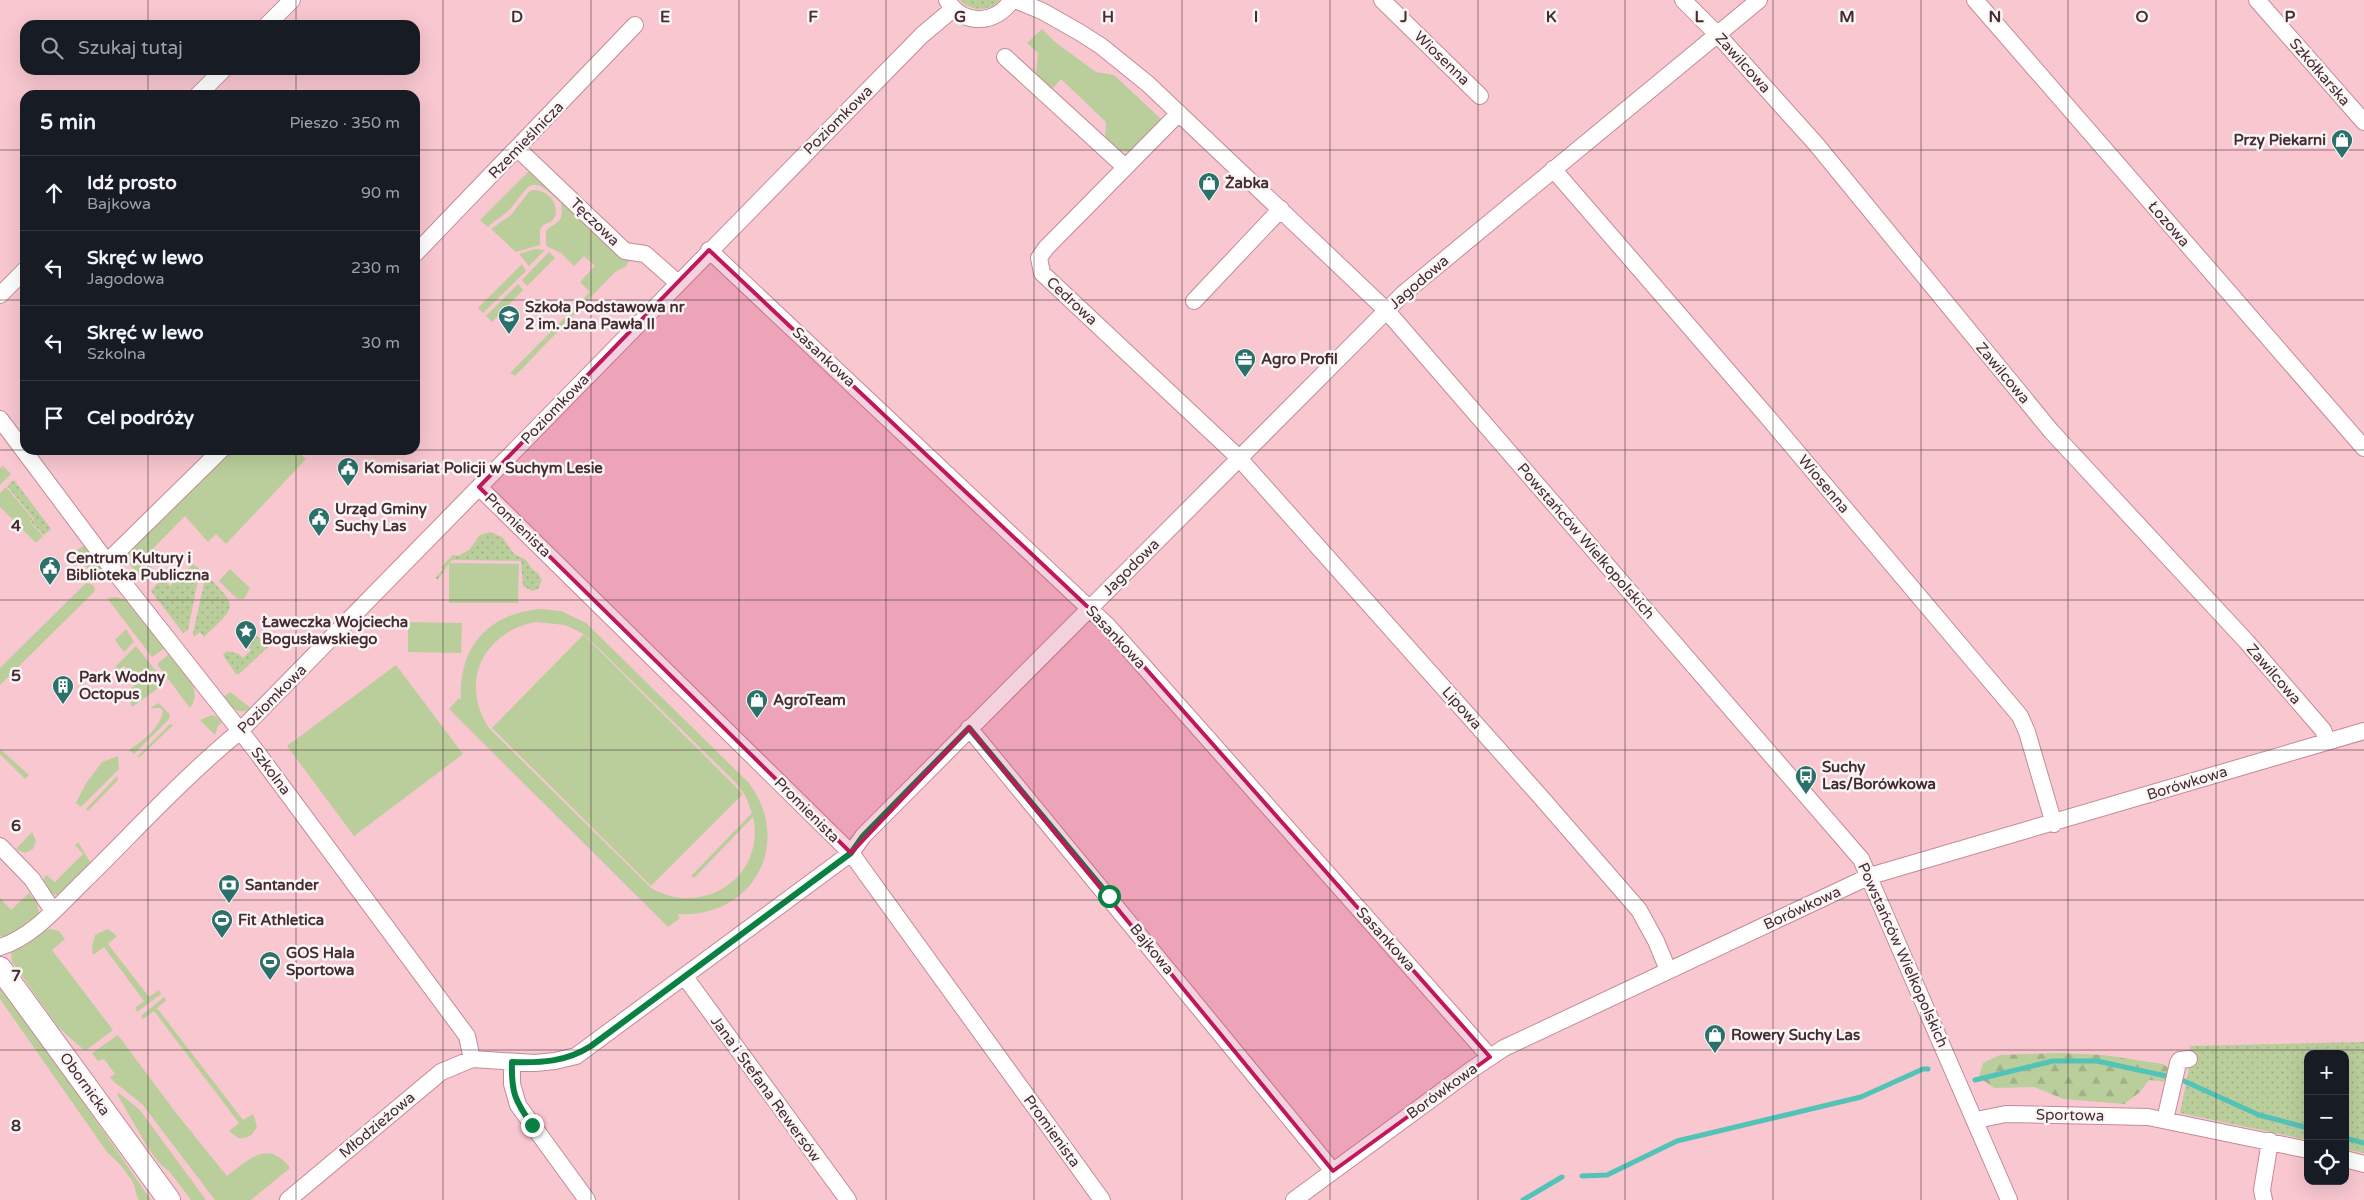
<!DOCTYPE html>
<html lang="pl">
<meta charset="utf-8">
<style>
body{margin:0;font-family:"Varela Round",sans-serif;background:#242831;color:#f1f3f6}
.controls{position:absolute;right:15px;bottom:15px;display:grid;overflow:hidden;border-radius:10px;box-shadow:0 5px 20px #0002}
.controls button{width:45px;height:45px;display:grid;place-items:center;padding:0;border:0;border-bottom:1px solid #363941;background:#171b24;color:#f1f3f6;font:25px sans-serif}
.stop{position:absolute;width:15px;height:15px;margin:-11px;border:4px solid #0b8043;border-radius:50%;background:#fff}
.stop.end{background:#0b8043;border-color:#fff;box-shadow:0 1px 5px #0008}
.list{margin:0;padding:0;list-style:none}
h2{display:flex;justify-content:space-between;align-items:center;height:65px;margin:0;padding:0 20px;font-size:21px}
h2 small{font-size:16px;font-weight:400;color:#9ea1a6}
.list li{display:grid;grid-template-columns:32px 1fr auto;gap:15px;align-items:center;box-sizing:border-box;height:75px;padding:0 20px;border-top:1px solid #363941}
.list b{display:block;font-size:19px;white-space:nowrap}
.list p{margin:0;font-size:16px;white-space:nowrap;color:#9ea1a6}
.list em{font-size:16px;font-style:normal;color:#9ea1a6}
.icon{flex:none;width:28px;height:28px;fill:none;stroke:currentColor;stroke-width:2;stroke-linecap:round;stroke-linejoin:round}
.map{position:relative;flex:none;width:2364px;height:1200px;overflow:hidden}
.search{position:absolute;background:#171b24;box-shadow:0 5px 20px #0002;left:20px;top:20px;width:400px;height:55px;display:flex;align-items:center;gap:12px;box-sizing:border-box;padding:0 18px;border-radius:15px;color:#9ea1a6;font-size:19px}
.panel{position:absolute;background:#171b24;box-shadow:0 5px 20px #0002;left:20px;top:90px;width:400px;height:365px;border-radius:15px}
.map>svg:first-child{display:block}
</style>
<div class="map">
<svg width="2364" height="1200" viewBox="0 0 2364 1200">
<defs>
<pattern id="forest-firs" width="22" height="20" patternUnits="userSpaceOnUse" patternTransform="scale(1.25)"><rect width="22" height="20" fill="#bace9c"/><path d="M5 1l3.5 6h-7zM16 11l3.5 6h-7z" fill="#a1b187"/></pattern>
<pattern id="park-dots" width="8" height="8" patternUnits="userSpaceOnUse" patternTransform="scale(1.25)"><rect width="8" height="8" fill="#bace9c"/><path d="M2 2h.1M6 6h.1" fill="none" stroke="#a1b187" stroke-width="1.8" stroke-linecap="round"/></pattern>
</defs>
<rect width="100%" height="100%" fill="#f8c7d0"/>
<path fill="#bace9c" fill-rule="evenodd" d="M 1042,29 L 1055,42 L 1096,72 L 1114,75 L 1161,119 L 1130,152 L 1114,150 L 1105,141 L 1106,122 L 1061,79 L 1050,91 L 1036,76 L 1038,53 L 1027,43 Z
M 531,169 L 631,259 L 625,267 L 615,272 L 515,376 L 510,373 L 590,292 L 580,282 L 595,266 L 584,256 L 574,266 L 561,253 L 546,246 L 546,231 C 557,220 564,225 561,203 C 531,174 532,182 510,209 C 504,216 494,220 488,227 L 480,220 Z
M 532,190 C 549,189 563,208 552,221 L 543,225 L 540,230 L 540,245 L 516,252 L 491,229 L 511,215 L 529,192 Z
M 535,249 L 545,250 L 529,266 L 519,254 Z
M 549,252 L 555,258 L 527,286 L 522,280 Z
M 522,264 L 526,271 L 483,313 L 478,308 Z
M 518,284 L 523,290 L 492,322 L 486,316 Z
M 227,450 L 296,450 L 306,459 L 226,544 L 216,534 L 208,542 L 185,516 L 144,558 L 153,569 L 141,579 L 124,556 Z
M 3,466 L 11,474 L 0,485 L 0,468 Z
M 6,487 L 33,519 L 30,522 L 43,536 L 36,543 L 0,507 L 0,493 Z
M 85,545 L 101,567 L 100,578 L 90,572 L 75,551 Z
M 449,563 L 519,564 L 518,603 L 449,603 Z
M 230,569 L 250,588 L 244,599 L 237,599 L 219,581 Z
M 86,583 L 93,585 L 95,589 L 94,592 L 0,685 L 0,668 Z
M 117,597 L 128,601 L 165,648 L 152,657 L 107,598 Z
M 541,609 L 561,611 L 586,623 L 749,783 C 794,844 752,919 677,914 L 680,918 L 668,927 L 449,709 L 459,698 L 461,700 C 458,648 488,613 541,609 ZM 535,622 L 565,625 L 584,634 L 492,728 L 651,886 L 743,794 L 584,635 L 586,636 L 736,783 L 745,795 L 752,813 L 691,876 L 694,878 L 753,817 C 766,877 703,918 651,888 L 489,728 C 459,682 483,633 535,622 Z
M 408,622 L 462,623 L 461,653 L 408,652 Z
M 126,629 L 134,642 L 124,652 L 115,640 Z
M 136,646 L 164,681 L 164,684 L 132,707 L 130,701 L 124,697 L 136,683 L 132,681 L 134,673 L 124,666 L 117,671 L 114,668 Z
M 169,654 C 181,669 205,688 190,708 L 157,664 Z
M 396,665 L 463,754 L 354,836 L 287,746 Z
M 230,692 L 252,709 C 238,715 231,708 223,697 Z
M 159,703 L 170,715 L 169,719 L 134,754 L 129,750 C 142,741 160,729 163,711 L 161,708 L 150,708 Z
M 212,715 L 217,717 L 222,722 L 218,726 L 215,735 L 200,720 Z
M 170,724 L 173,725 L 140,757 L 137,757 Z
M 0,749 L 29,775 L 25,779 L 0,754 Z
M 118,756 L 119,769 L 81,807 L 76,803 L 85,785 L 102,762 Z
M 117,776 L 118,780 L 88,811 L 86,809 Z
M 32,832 L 36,841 L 33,849 L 25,853 L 16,849 Z
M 78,842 L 92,865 L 61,895 L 50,894 C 46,887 41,882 46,875 L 55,882 L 83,854 L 75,845 Z
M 29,893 L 37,902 L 39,917 L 11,938 L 0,936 L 0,898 L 11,910 Z
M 49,929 L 59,931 L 65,939 L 52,950 L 113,1030 L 85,1051 L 58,1027 L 12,962 L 11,951 L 25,946 L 38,933 Z
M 108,929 L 117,936 L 108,944 L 149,997 L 159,990 L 161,994 L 137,1012 L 135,1008 L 144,1001 L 104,947 L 93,955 L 92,946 L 95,935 Z
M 0,987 L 44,1046 L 151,1200 L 139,1200 C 135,1194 136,1190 134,1185 C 128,1172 117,1161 107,1152 L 0,999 Z
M 164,997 L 166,1001 L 157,1008 L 243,1120 L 253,1114 L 257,1126 C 253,1136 248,1139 238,1138 L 229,1131 L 239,1123 L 154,1011 L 143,1019 L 141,1016 Z
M 118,1035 L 176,1113 L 227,1176 C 249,1159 268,1139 290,1168 L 251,1200 L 215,1200 L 142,1104 L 113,1081 L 110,1077 L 115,1074 L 104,1059 L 98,1061 L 92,1053 Z
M 119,1093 L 140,1110 L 206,1200 L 191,1200 L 170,1172 L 160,1164 L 148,1148 L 117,1094 Z"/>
<path fill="url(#forest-firs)" d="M 2059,1053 L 2103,1055 L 2163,1064 L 2170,1069 L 2167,1082 L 2149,1080 L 2140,1092 L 2124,1104 L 2064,1099 L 2034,1087 L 1994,1088 L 1979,1077 L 1983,1063 L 2000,1055 Z"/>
<path fill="url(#park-dots)" d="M 960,0 L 1000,0 C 988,12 972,12 960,0 Z
M 14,480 L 51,529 L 44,535 L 31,522 L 34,519 L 7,486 Z
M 490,532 L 502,537 L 514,554 L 526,560 L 532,569 L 538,573 L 542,580 L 538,589 L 532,591 L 523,586 L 521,561 L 453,560 C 447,563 444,573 437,580 L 435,578 L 443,570 L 441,567 L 453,555 L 458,556 L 469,550 L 480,535 Z
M 193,564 L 200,570 L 188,630 L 183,633 L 151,591 L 162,578 L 170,586 Z
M 206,575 C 240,608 236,606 204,637 L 200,632 L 194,637 L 193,633 Z
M 247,630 L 251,630 L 268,647 L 239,674 L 236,674 L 223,655 L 227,651 L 239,654 L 243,658 L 251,650 L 246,645 L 244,633 Z
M 2364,1042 L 2364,1153 L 2345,1149 L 2345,1054 L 2308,1054 L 2308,1140 L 2180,1113 L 2190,1064 L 2190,1046 Z"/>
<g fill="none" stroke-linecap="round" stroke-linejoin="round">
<path stroke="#53c3b7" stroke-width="5" d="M 1975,1080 L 2053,1061 L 2097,1061 L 2166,1076 L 2184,1081 L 2259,1115 L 2308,1128
M 2345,1138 L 2364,1143
M 1582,1176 L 1607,1175 L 1677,1141 L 1861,1097 L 1923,1069 L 1928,1069
M 1523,1200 L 1562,1177"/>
<g stroke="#c48b96" stroke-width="18">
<path id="street" d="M 947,0 C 963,26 995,25 1012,0
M 1015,0 L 1042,11 L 1079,32 L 1101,46 L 1148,84 L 1386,310 L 1861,859 L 2009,1200
M 1382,0 L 1480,96
M 1683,0 L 1718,35 L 1816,144 L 2051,431 L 2246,641 L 2323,730 L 2327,741
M 1975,0 L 2364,448
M 2257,0 L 2364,122
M 267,25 L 292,0
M 1005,57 L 1125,167
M 198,95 L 223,70
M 1179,113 L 1046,248 L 1039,258 L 1042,273 L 1238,457 L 1539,795 L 1639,910 L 1656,941 L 1668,970
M 518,149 L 625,251 L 645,254 L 678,283
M 1553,169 L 1765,414 L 2020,716 L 2027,732 L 2054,824
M 709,250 L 1108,626 L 1490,1057
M 415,254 L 635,25
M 0,295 L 25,270
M 1194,301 L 1281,209
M 0,419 L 107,562 L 256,751 L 467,1036 L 472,1059
M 479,487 L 851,853 L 1102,1200
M 107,562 L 221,450
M 969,728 L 1333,1171
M 0,846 L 32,879 L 53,911
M 0,947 C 33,937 59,905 83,882 C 135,831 184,777 240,731 L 922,35 L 953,9
M 685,977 L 848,1200
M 512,1063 L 512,1084 L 518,1105 L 587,1200
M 1976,1120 L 2006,1114 L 2148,1117 L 2308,1150
M 2165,1120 L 2178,1063 L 2180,1060 L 2189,1059
M 2345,1159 L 2364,1164
M 288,1200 L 441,1072 L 472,1059 L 535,1063 L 555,1061 L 576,1056 L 851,853 L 863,836 L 1403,294 L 1759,0
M 1294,1200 L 1471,1070 L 1504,1048 L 1870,876 L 2364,731
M 2264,1200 L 2262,1190 L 2270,1141"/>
</g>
<g stroke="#c48b96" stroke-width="24">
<path id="secondary" d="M 0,968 L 169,1200"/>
</g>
<use href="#street" stroke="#fff" stroke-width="16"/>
<use href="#secondary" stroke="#fff" stroke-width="22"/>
</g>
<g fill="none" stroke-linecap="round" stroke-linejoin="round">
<path stroke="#0b8043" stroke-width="6" d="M 532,1125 C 515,1101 511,1092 512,1062 C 541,1063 566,1062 591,1046 L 851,853 L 863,836 L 969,728 L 1109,896"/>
</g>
<path fill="#c2185b" fill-opacity="0.2" stroke="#c2185b" stroke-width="4" stroke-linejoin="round" d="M 709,250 L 1108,626 L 1490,1057 L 1333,1171 L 969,728 L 851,853 L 479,487 Z"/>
<path fill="none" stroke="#442c31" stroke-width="1" stroke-opacity="0.55" d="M 148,0 L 148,25M 296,0 L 296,25M 443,0 L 443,1200M 591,0 L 591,1200M 739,0 L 739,1200M 886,0 L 886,1200M 1034,0 L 1034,1200M 1182,0 L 1182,1200M 1330,0 L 1330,1200M 1478,0 L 1478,1200M 1625,0 L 1625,1200M 1773,0 L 1773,1200M 1921,0 L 1921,1200M 2068,0 L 2068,1200M 2216,0 L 2216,1200M 148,70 L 148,95M 296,70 L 296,95M 0,150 L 25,150M 415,150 L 2364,150M 0,300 L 25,300M 415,300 L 2364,300M 0,450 L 25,450M 25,450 L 415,450M 148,450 L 148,1200M 296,450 L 296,1200M 415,450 L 2364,450M 0,600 L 2364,600M 0,750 L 2364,750M 0,900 L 2364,900M 0,1050 L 2364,1050"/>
<defs>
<g id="shop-pin" transform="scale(1.125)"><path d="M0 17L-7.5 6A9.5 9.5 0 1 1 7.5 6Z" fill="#29716a" stroke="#fbf5f6"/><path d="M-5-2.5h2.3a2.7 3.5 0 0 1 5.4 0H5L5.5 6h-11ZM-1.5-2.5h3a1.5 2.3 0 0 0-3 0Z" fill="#fff"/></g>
<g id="school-pin" transform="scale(1.125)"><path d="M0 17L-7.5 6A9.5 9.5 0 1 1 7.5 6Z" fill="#29716a" stroke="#fbf5f6"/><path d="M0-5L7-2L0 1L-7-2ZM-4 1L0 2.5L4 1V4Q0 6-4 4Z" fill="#fff"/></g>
<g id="office-pin" transform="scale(1.125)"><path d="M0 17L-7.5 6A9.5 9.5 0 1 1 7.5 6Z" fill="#29716a" stroke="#fbf5f6"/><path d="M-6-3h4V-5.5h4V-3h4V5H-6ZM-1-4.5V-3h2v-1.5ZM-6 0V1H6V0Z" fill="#fff"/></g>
<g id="civic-pin" transform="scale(1.125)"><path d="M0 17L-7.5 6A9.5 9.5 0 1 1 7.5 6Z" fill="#29716a" stroke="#fbf5f6"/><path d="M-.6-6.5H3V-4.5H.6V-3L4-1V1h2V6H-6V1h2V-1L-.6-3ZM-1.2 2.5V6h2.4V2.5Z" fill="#fff"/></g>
<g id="sight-pin" transform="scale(1.125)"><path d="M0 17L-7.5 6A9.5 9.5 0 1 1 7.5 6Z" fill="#29716a" stroke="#fbf5f6"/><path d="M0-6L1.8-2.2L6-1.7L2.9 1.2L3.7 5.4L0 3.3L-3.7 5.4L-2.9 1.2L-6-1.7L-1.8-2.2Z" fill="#fff"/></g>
<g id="building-pin" transform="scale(1.125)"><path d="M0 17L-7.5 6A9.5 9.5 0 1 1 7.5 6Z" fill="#29716a" stroke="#fbf5f6"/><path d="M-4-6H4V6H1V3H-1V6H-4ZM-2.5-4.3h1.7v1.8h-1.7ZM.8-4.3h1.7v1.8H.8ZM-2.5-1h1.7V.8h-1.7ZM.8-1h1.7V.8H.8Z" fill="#fff"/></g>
<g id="bus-pin" transform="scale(1.125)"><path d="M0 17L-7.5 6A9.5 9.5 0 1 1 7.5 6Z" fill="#29716a" stroke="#fbf5f6"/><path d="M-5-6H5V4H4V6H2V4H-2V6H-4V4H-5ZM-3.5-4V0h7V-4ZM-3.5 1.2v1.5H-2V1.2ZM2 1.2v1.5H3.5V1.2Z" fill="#fff"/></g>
<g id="bank-pin" transform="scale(1.125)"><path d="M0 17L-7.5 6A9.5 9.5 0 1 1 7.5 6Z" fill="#29716a" stroke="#fbf5f6"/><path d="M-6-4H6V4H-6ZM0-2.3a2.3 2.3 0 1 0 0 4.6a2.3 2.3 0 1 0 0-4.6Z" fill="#fff"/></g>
<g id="stadium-pin" transform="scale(1.125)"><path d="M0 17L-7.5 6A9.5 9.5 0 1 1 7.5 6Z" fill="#29716a" stroke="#fbf5f6"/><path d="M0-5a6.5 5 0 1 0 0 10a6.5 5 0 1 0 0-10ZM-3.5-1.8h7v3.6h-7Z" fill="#fff"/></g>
</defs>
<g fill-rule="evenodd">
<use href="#shop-pin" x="2342" y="140"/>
<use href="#shop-pin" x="1209" y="183"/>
<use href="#school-pin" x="509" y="316"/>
<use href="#office-pin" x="1245" y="359"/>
<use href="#civic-pin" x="348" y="468"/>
<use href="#civic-pin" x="319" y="518"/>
<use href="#civic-pin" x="50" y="567"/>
<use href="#sight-pin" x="246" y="631"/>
<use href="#building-pin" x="63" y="686"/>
<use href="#shop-pin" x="757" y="700"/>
<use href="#bus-pin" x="1806" y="776"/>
<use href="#bank-pin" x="229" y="885"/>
<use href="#stadium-pin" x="222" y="920"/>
<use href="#stadium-pin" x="270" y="962"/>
<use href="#shop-pin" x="1715" y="1035"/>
</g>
<g text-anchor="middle" stroke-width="5" stroke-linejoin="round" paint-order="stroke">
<g font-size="15" fill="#442c31" stroke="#fbf5f6">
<text transform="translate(1442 58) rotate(44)" y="5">Wiosenna</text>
<text transform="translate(1743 63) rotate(48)" y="5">Zawilcowa</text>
<text transform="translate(2320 72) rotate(49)" y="5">Szkółkarska</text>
<text transform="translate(838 120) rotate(-45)" y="5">Poziomkowa</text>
<text transform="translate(526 140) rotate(-46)" y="5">Rzemieślnicza</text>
<text transform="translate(595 222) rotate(44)" y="5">Tęczowa</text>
<text transform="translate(2169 224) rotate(49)" y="5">Łozowa</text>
<text transform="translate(1419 282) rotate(-41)" y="5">Jagodowa</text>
<text transform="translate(1072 301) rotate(43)" y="5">Cedrowa</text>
<text transform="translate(824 357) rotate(43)" y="5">Sasankowa</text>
<text transform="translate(2003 373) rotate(50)" y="5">Zawilcowa</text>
<text transform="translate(555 409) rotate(-46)" y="5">Poziomkowa</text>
<text transform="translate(1824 484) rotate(50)" y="5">Wiosenna</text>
<text transform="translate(518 525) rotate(44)" y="5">Promienista</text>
<text transform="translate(1586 541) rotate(49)" y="5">Powstańców Wielkopolskich</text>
<text transform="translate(1131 567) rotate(-45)" y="5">Jagodowa</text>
<text transform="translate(1116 637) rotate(47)" y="5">Sasankowa</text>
<text transform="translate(2274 674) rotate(49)" y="5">Zawilcowa</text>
<text transform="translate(272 699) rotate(-45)" y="5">Poziomkowa</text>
<text transform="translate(1462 708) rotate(48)" y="5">Lipowa</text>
<text transform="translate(271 771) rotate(53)" y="5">Szkolna</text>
<text transform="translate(2187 783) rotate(-17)" y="5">Borówkowa</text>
<text transform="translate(807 810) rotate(45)" y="5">Promienista</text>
<text transform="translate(1802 908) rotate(-25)" y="5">Borówkowa</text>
<text transform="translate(1386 939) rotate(48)" y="5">Sasankowa</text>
<text transform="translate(1152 949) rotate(51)" y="5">Bajkowa</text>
<text transform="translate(1903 955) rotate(66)" y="5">Powstańców Wielkopolskich</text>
<text transform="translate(85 1084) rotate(54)" y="5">Obornicka</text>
<text transform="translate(766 1089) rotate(54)" y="5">Jana i Stefana Rewersów</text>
<text transform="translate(1442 1091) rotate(-36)" y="5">Borówkowa</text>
<text transform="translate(2070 1115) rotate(1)" y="5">Sportowa</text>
<text transform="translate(377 1125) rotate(-40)" y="5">Młodzieżowa</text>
<text transform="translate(1052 1131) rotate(54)" y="5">Promienista</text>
</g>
<g font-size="15" font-weight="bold" fill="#442c31" stroke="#fbf5f6" text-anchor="start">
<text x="2326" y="145" text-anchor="end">Przy Piekarni</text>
<text x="1225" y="188">Żabka</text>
<text x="525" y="312">Szkoła Podstawowa nr<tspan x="525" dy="17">2 im. Jana Pawła II</tspan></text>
<text x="1261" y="364">Agro Profil</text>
<text x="364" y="473">Komisariat Policji w Suchym Lesie</text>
<text x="335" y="514">Urząd Gminy<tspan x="335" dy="17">Suchy Las</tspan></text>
<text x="66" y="563">Centrum Kultury i<tspan x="66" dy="17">Biblioteka Publiczna</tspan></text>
<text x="262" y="627">Ławeczka Wojciecha<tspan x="262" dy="17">Bogusławskiego</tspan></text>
<text x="79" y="682">Park Wodny<tspan x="79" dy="17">Octopus</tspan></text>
<text x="773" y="705">AgroTeam</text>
<text x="1822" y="772">Suchy<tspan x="1822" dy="17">Las/Borówkowa</tspan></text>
<text x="245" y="890">Santander</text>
<text x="238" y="925">Fit Athletica</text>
<text x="286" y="958">GOS Hala<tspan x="286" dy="17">Sportowa</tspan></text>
<text x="1731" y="1040">Rowery Suchy Las</text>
</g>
</g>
<g font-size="16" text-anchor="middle" font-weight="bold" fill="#442c31" stroke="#fbf5f6" stroke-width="5" stroke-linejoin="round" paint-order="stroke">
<text x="517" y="22">D</text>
<text x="665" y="22">E</text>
<text x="813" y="22">F</text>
<text x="960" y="22">G</text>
<text x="1108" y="22">H</text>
<text x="1256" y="22">I</text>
<text x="1404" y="22">J</text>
<text x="1551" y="22">K</text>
<text x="1699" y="22">L</text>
<text x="1847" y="22">M</text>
<text x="1995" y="22">N</text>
<text x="2142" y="22">O</text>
<text x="2290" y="22">P</text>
<text x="16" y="531">4</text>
<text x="16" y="681">5</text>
<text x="16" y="831">6</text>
<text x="16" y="981">7</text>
<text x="16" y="1131">8</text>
</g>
</svg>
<div class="controls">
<button>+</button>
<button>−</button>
<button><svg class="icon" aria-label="locate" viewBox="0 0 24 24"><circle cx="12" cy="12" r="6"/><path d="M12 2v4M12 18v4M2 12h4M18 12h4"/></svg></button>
</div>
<div class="stop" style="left:1109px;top:896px"></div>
<div class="stop end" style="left:532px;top:1125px"></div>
<div class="search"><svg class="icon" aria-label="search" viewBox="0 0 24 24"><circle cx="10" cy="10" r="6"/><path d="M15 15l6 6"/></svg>Szukaj tutaj</div>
<section class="panel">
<h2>5 min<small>Pieszo · 350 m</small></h2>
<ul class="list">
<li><svg class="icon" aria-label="ahead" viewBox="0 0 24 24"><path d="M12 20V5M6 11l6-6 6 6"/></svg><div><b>Idź prosto</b><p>Bajkowa</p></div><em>90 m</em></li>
<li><svg class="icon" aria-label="left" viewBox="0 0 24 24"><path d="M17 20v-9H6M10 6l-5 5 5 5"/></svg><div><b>Skręć w lewo</b><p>Jagodowa</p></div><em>230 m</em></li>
<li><svg class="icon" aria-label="left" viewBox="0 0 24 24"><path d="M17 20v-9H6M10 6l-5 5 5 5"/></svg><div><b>Skręć w lewo</b><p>Szkolna</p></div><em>30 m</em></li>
<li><svg class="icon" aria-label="arrive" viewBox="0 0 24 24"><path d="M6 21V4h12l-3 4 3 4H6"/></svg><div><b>Cel podróży</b></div></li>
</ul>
</section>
</div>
